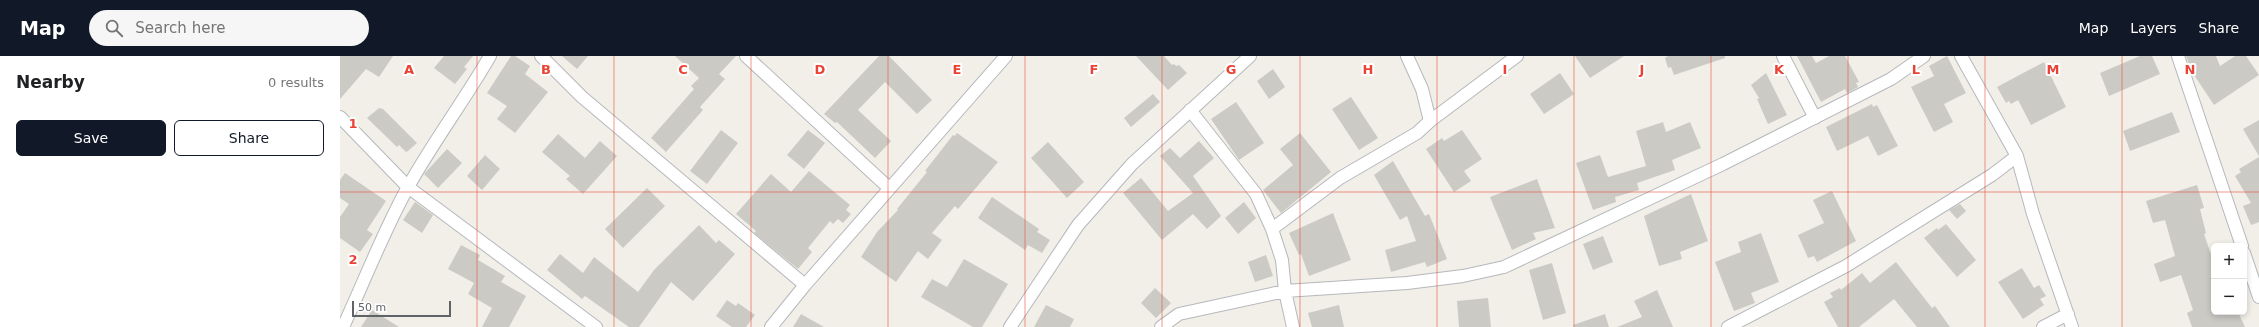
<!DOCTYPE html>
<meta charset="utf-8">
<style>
body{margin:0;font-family:"DejaVu Sans",sans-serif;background:#f6f6f6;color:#202124}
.controls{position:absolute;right:12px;bottom:12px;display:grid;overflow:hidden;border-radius:6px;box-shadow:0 2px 6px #0003}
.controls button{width:36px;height:36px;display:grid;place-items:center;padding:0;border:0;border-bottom:1px solid #e0e0e0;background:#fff;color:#202124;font:20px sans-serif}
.scale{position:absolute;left:12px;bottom:10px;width:99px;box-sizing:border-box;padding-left:4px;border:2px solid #5f6368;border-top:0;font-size:11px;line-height:14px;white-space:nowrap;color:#5f6368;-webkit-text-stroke:3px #fff;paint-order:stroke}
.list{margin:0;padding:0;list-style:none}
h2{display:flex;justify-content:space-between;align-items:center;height:52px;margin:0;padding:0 16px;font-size:17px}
h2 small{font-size:13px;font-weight:400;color:#757577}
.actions{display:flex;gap:8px;padding:12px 16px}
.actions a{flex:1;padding:9px 0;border:1px solid #111827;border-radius:6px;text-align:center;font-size:14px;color:#111827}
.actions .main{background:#111827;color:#fff}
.icon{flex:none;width:22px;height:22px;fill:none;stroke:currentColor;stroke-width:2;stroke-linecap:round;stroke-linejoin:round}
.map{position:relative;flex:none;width:1919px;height:271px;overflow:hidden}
header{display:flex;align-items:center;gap:24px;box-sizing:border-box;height:56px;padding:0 20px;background:#111827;color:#fff}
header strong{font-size:19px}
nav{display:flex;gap:22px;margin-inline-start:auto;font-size:14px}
.search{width:280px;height:36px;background:#f6f6f6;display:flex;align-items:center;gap:10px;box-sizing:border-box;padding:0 14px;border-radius:22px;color:#757577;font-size:15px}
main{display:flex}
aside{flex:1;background:#fff}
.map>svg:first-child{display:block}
</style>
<header>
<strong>Map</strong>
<div class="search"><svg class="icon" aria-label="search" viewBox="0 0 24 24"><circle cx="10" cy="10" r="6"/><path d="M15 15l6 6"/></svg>Search here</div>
<nav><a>Map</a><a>Layers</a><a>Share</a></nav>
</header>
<main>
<aside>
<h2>Nearby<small>0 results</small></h2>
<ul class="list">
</ul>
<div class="actions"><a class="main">Save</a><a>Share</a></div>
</aside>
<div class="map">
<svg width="1919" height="271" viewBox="0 0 1919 271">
<rect width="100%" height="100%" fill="#f1efe8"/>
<path fill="#cccac5" d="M 0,0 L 53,0 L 39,21 L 26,13 L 0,43 Z
M 104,0 L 133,0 L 124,11 L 127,13 L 115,28 L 94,12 Z
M 171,0 L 175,0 L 190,10 L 185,18 L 208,36 L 175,77 L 157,63 L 167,50 L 147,37 Z
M 222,0 L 248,0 L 237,13 Z
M 335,0 L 396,0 L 379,18 L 385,23 L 360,51 L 363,54 L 326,96 L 311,82 L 354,33 L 351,30 L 359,22 Z
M 539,0 L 549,0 L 592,44 L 577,58 L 545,26 L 518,54 L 551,85 L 535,102 L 497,66 L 495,67 L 484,58 Z
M 796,0 L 824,0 L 832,9 L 834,8 L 836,10 L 839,9 L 847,17 L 828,34 Z
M 1235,0 L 1284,0 L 1250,22 Z
M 1328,0 L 1385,0 L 1385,2 L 1334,19 L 1331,11 L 1328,12 L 1325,2 Z
M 1457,0 L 1472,0 L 1476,7 L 1489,0 L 1505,0 L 1519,26 L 1516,27 L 1518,31 L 1507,37 L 1505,33 L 1481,46 Z
M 1607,0 L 1626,37 L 1604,48 L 1613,66 L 1594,76 L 1571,31 L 1594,20 L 1589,10 Z
M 1800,0 L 1812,0 L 1820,18 L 1769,40 L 1760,17 Z
M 1846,0 L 1876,0 L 1880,10 L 1895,0 L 1906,0 L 1919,19 L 1874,49 L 1852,16 Z
M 1704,6 L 1726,51 L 1691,69 L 1678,44 L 1671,48 L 1669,45 L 1666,47 L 1657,31 Z
M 933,13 L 945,31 L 929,43 L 917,25 Z
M 1220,17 L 1234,38 L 1204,58 L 1190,38 Z
M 1426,17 L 1447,59 L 1428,68 L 1417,43 L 1419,42 L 1411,29 Z
M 813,38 L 820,46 L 791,71 L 784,62 Z
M 1011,41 L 1038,82 L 1019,94 L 992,53 Z
M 896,46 L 924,87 L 899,104 L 871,63 Z
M 1532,48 L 1533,51 L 1537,49 L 1558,90 L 1538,100 L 1528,80 L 1497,95 L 1486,71 Z
M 39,52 L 43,53 L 77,87 L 68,95 L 66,96 L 59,89 L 57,91 L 27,62 Z
M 1832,56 L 1840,76 L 1790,95 L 1783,75 Z
M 1919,64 L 1919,100 L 1903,73 Z
M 1323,66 L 1326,76 L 1350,66 L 1361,92 L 1332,104 L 1335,114 L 1297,127 L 1299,134 L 1275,141 L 1276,146 L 1253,154 L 1236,107 L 1260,99 L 1268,121 L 1306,110 L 1296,75 Z
M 381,74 L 398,87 L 367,128 L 350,115 Z
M 468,74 L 485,87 L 464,113 L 447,99 Z
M 1122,74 L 1142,103 L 1124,115 L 1131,125 L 1114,136 L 1086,93 L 1102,82 L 1104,85 Z
M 617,77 L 658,106 L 618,153 L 615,150 L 592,177 L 602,184 L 588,203 L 578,195 L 556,226 L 521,201 L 537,176 L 558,154 L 557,153 L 587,116 L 585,115 L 613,79 L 615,80 Z
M 960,77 L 991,116 L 941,157 L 923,134 L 953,109 L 940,93 Z
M 218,78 L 245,102 L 260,85 L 277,100 L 243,138 L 226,123 L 230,120 L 202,96 Z
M 859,85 L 874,102 L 853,120 L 881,160 L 867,173 L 853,158 L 822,184 L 783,137 L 801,122 L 828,155 L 853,137 L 820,100 L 830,92 L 840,102 Z
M 708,86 L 744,126 L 727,142 L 691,102 Z
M 107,93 L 122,107 L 98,132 L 84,118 Z
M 145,99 L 160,113 L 142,134 L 127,120 Z
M 1919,101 L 1919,166 L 1911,169 L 1903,150 L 1911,147 L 1895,120 L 1901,116 L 1899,113 Z
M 1053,105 L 1085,160 L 1089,158 L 1107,203 L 1087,211 L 1085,206 L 1051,216 L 1045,194 L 1076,185 L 1067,160 L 1060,164 L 1034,119 Z
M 469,115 L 510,149 L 506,154 L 511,158 L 503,167 L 498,163 L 493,168 L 490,165 L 468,192 L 472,196 L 458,213 L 414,177 L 416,175 L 396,158 L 431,118 L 451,136 Z
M 5,117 L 46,145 L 27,174 L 33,178 L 20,196 L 0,182 L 0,161 L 9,148 L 0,142 L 0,124 Z
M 1197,123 L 1215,172 L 1193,177 L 1196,183 L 1172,194 L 1150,141 Z
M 1857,129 L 1864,152 L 1860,153 L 1866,177 L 1864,178 L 1874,207 L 1874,256 L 1898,256 L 1905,271 L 1852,271 L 1847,257 L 1853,254 L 1841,219 L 1820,226 L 1814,208 L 1835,200 L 1825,164 L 1813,167 L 1806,145 Z
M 307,132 L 325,150 L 283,192 L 265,173 Z
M 1492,135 L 1516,185 L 1477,206 L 1474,200 L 1468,202 L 1458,179 L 1484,167 L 1473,144 Z
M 1351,138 L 1368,185 L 1340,196 L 1342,203 L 1319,210 L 1304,160 Z
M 652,141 L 699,173 L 697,176 L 710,184 L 702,197 L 688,189 L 685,194 L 638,162 Z
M 75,146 L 93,159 L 82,177 L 63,164 Z
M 904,146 L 916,162 L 898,178 L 885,162 Z
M 1620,148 L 1626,155 L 1617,163 L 1609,154 Z
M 993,157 L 1011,204 L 969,220 L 961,198 L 959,199 L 949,177 Z
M 1606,168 L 1636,204 L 1617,221 L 1584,182 L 1597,172 L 1598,174 Z
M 359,169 L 376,187 L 379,184 L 395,198 L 353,245 L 331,226 L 299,271 L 289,271 L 245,240 L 242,243 L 207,214 L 220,198 L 243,217 L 254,201 L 298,236 L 314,214 Z
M 1421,177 L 1439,226 L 1411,237 L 1415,247 L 1394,255 L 1375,206 L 1401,196 L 1398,186 Z
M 1263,180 L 1273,206 L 1253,214 L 1243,188 Z
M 121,189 L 140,199 L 138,204 L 165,220 L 161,226 L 186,240 L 169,271 L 142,271 L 152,252 L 128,238 L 134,227 L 108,213 Z
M 926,199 L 933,220 L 915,226 L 908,206 Z
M 624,203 L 668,228 L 642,271 L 633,271 L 581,241 L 592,223 L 607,231 Z
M 1556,206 L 1592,252 L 1595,250 L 1610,271 L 1577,271 L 1554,243 L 1519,271 L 1498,271 L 1484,246 L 1493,241 L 1490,237 L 1500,232 L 1501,234 L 1522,217 L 1530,227 Z
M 1212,207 L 1226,257 L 1203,264 L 1189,214 Z
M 1682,212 L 1694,232 L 1699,229 L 1706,240 L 1700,243 L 1704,249 L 1683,263 L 1658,226 Z
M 815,232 L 831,247 L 816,262 L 801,247 Z
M 1317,234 L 1333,271 L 1277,271 L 1302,261 L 1294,245 Z
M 1148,242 L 1151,271 L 1119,271 L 1117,245 Z
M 387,244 L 396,250 L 398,247 L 415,259 L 406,271 L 392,271 L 376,260 Z
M 706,249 L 734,263 L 730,271 L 694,271 Z
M 999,249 L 1004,271 L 972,271 L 968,257 Z
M 32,254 L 59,271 L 21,271 Z
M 461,258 L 484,271 L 453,271 Z
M 1265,258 L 1269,271 L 1234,271 L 1233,269 Z"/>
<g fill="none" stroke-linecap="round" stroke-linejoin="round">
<g stroke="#b5b8bc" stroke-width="14">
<path id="street" d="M 201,0 L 242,41 L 465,229
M 406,0 L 549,132
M 1443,0 L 1475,62
M 1621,0 L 1677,100 L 1693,158 L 1732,271
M 1838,0 L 1902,190
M 850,54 L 916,138 L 932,173 L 942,204 L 945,235 L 953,271
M 0,61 L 68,131 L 256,271
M 1090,65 L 1177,0
M 932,173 L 1000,122 L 1077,77 L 1090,65 L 1082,33 L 1067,0
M 1904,197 L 1919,241
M 3,271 C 25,224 43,176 68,131 C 93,86 124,45 150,0
M 431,271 L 465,229 L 666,0
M 670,271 L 738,169 L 792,108 L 910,0
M 821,271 L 839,258 L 945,235 L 1067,227 L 1123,220 L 1164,211 L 1383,108 L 1551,23 L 1584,0
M 1388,271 L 1506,210 L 1652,119 L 1677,100
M 1703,271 L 1728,258"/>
</g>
<use href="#street" stroke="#fff" stroke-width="12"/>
</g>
<path fill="none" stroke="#ea4335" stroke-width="1" stroke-opacity="0.55" d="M 137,0 L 137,271M 274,0 L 274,271M 411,0 L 411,271M 548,0 L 548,271M 685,0 L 685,271M 822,0 L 822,271M 960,0 L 960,271M 1097,0 L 1097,271M 1234,0 L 1234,271M 1371,0 L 1371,271M 1508,0 L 1508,271M 1645,0 L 1645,271M 1782,0 L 1782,271M 0,136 L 1919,136"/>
<g font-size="13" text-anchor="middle" font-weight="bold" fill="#ea4335" stroke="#fff" stroke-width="4" stroke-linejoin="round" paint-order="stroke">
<text x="69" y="18">A</text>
<text x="206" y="18">B</text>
<text x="343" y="18">C</text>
<text x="480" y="18">D</text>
<text x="617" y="18">E</text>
<text x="754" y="18">F</text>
<text x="891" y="18">G</text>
<text x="1028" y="18">H</text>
<text x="1165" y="18">I</text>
<text x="1302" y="18">J</text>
<text x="1439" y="18">K</text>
<text x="1576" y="18">L</text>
<text x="1713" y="18">M</text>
<text x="1850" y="18">N</text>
<text x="13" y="72">1</text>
<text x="13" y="208">2</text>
</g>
</svg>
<div class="controls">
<button>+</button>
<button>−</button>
</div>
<div class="scale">50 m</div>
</div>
</main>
